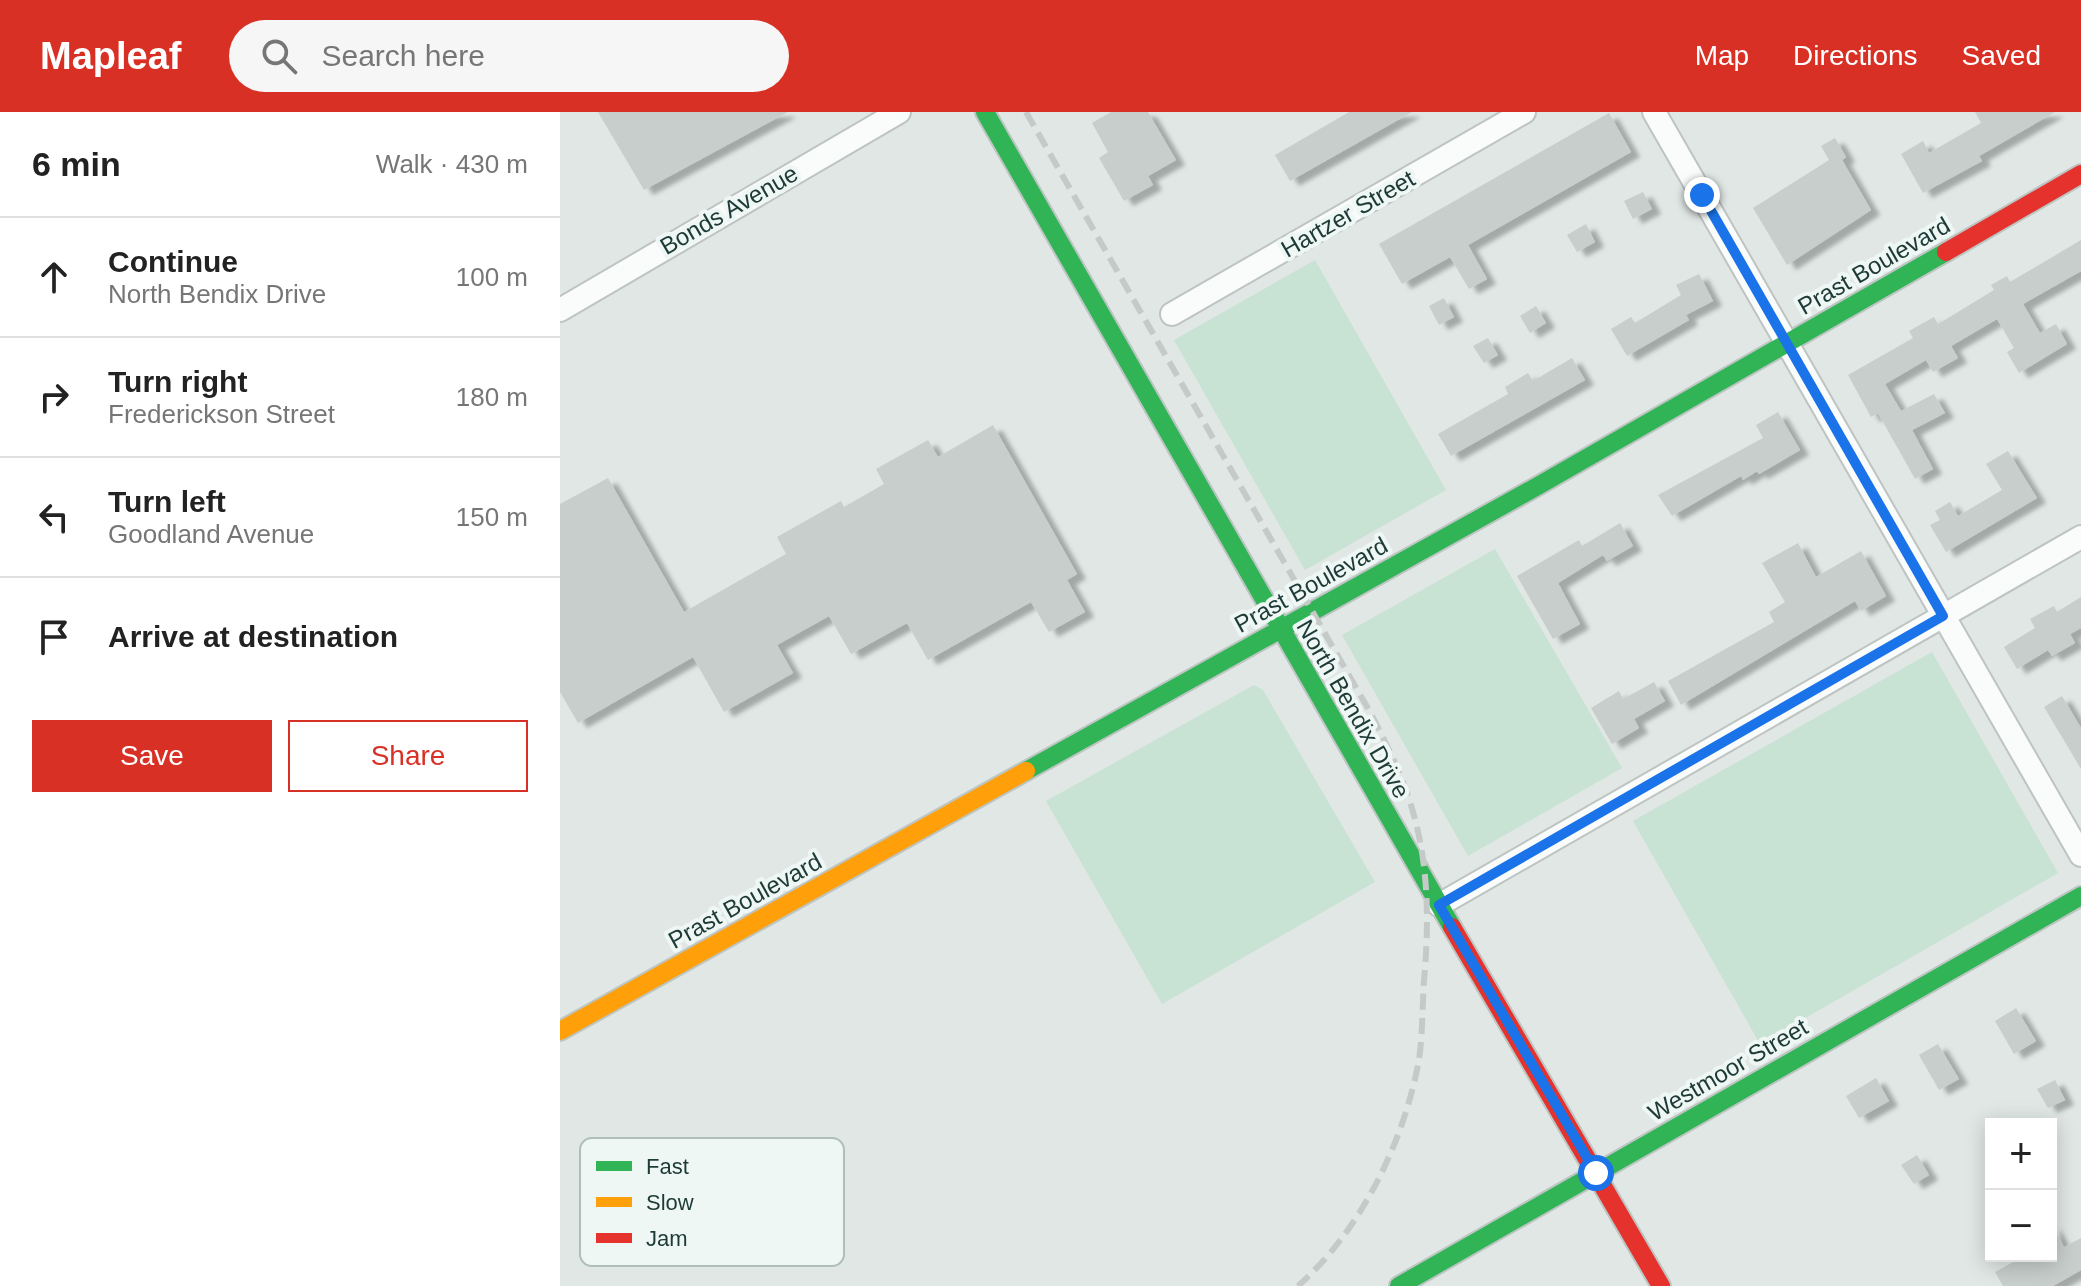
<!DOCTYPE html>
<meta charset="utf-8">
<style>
body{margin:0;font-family:Helvetica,sans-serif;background:#f6f6f6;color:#222}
.controls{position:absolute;right:24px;bottom:24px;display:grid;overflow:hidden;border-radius:0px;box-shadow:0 4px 20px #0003}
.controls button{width:72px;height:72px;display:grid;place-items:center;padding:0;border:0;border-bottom:2px solid #e0e0e0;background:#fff;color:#222;font:40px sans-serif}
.stop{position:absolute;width:24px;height:24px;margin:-18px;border:6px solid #1a73e8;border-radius:50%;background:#fff}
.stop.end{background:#1a73e8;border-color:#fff;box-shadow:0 2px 8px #0008}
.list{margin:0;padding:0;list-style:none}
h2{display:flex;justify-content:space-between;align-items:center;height:104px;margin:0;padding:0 32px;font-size:34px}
h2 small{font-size:26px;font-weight:400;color:#767676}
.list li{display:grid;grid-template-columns:52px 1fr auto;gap:24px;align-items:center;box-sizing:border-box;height:120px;padding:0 32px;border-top:2px solid #e0e0e0}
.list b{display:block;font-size:30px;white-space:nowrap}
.list p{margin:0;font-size:26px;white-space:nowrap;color:#767676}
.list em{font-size:26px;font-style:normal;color:#767676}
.actions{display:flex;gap:16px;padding:24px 32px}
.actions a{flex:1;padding:18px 0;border:2px solid #d93025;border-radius:0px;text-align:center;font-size:28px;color:#d93025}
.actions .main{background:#d93025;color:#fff}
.icon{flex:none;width:44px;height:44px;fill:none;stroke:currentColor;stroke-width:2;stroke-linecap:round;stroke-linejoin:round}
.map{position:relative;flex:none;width:1521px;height:1174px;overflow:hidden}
header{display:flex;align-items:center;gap:48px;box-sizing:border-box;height:112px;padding:0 40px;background:#d93025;color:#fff}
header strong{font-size:38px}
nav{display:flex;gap:44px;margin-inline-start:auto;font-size:28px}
.search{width:560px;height:72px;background:#f6f6f6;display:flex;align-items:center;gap:20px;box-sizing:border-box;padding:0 28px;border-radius:44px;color:#767676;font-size:30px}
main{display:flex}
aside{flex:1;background:#fff}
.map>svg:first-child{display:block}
</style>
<header>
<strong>Mapleaf</strong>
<div class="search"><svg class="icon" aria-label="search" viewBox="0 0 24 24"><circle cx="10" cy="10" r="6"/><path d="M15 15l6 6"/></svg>Search here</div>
<nav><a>Map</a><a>Directions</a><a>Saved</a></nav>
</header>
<main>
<aside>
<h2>6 min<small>Walk · 430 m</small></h2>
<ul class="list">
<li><svg class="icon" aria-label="ahead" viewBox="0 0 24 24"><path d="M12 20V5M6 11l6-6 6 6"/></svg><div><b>Continue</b><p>North Bendix Drive</p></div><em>100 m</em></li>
<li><svg class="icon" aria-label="right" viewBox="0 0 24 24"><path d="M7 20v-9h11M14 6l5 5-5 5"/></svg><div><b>Turn right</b><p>Frederickson Street</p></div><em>180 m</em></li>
<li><svg class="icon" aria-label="left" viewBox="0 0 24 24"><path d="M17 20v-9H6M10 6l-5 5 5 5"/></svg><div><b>Turn left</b><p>Goodland Avenue</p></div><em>150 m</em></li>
<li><svg class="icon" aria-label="arrive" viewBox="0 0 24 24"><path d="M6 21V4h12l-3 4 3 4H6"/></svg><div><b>Arrive at destination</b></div></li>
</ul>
<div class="actions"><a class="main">Save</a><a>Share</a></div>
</aside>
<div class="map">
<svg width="1521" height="1174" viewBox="0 0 1521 1174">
<defs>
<filter id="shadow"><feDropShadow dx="9" dy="5" stdDeviation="2" flood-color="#0004"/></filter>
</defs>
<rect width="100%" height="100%" fill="#e0e7e5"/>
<path fill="#c8e2d4" d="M 755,148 L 886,378 L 745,458 L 614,228 Z
M 935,437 L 1062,656 L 908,744 L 782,523 Z
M 1372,540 L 1498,761 L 1200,932 L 1073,709 Z
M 694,573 L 703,578 L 815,770 L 602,892 L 486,689 Z"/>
<path fill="#c7cecc" filter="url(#shadow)" d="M 38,0 L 228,0 L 84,78 Z
M 551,0 L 588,0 L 616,48 L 588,64 L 593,73 L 564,89 L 539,46 L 548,40 L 532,11 Z
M 789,0 L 852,0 L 730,69 L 715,43 Z
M 1415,0 L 1495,0 L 1419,44 L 1422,49 L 1363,81 L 1341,42 L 1363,29 L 1369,41 L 1421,11 Z
M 1049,1 L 1071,40 L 908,133 L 927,167 L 909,177 L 890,145 L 842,172 L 819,132 Z
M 1275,26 L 1286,45 L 1282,48 L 1311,98 L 1227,153 L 1193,96 L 1269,48 L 1261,34 Z
M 1083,80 L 1092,97 L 1073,107 L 1064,89 Z
M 1026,112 L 1035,130 L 1017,140 L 1007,123 Z
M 1521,128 L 1521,159 L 1463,192 L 1480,221 L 1496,212 L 1507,232 L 1459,261 L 1447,240 L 1454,236 L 1437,207 L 1391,234 L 1398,246 L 1373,260 L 1366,248 L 1325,272 L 1341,299 L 1374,282 L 1385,301 L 1352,318 L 1373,357 L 1355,367 L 1318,301 L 1311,305 L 1288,263 L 1353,226 L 1349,219 L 1374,205 L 1378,212 L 1434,178 L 1431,173 L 1447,164 L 1450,170 Z
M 1139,162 L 1153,189 L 1126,203 L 1129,208 L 1067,244 L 1051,217 L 1071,205 L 1075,211 L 1121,183 L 1116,173 Z
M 884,186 L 894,205 L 879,213 L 869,194 Z
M 976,194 L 986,211 L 970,221 L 960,204 Z
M 928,226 L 938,243 L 924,251 L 913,234 Z
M 1012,246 L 1025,268 L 891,344 L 878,322 L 948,282 L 945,275 L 968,261 L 973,269 Z
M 1218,300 L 1240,338 L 1199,362 L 1197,359 L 1183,368 L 1181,364 L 1112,404 L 1098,383 L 1203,326 L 1196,313 Z
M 433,313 L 517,462 L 507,468 L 525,500 L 489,520 L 471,490 L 368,548 L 347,511 L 291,542 L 269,504 L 217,533 L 233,561 L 164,600 L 133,545 L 18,611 L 0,580 L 0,392 L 48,366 L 124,500 L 226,442 L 217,425 L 281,389 L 284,395 L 324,372 L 316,357 L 368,328 L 378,345 Z
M 1448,339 L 1477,386 L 1386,440 L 1370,413 L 1380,408 L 1375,399 L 1390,390 L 1398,404 L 1442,378 L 1426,352 Z
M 1060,411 L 1073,434 L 1047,449 L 1043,443 L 998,471 L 1020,512 L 993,527 L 957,464 L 1019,428 L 1022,434 Z
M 1238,431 L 1256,465 L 1301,439 L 1326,484 L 1301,499 L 1295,489 L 1121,593 L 1108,569 L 1214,510 L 1209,500 L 1225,490 L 1202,451 Z
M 1521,485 L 1521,516 L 1510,522 L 1515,531 L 1492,544 L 1488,538 L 1457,557 L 1444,535 L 1475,516 L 1470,507 L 1494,494 L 1497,500 Z
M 1094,570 L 1105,589 L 1074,607 L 1079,616 L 1052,632 L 1031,596 L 1059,579 L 1063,587 Z
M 1502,584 L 1521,616 L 1521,657 L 1484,595 Z
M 1456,896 L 1476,929 L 1454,942 L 1435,909 Z
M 1378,932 L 1399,967 L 1379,978 L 1359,943 Z
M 1316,966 L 1329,989 L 1299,1006 L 1286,984 Z
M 1495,968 L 1505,988 L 1488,996 L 1477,977 Z
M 1357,1043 L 1369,1063 L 1354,1072 L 1341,1053 Z
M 1491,1112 L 1504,1135 L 1521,1126 L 1521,1158 L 1493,1174 L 1443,1174 L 1435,1160 L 1464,1144 L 1491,1144 Z"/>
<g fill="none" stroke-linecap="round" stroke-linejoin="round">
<g stroke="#bdc4c2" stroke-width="26">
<path id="street" d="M 1094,0 L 1521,743
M 0,198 L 339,0
M 612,202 L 964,0
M 879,793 L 1521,425"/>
</g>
<g stroke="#bdc5c3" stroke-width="22">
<path id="fast" d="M 425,0 L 892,815
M 466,659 L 976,375 L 1386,140
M 839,1174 L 1521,784"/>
</g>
<g stroke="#bdc5c3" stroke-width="22">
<path id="slow" d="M 0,919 L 466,659"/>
</g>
<g stroke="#bdc5c3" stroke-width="22">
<path id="jam" d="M 1386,140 L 1521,62
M 892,815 L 1101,1174"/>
</g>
<use href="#street" stroke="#fafbfb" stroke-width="22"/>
<use href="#fast" stroke="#30b455" stroke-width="18"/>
<use href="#slow" stroke="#ff9f0a" stroke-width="18"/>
<use href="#jam" stroke="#e5322d" stroke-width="18"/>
<path stroke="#c5cac9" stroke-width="6" stroke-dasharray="16 8" stroke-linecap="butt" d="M 466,0 L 810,600 C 827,633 843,664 853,700 C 869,755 869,812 864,869 C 862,896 863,926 858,953 C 842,1034 800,1119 738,1174"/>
</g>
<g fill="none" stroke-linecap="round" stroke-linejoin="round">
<path stroke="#1a73e8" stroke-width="10" d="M 1036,1061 L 879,793 L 1383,504 L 1142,83"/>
</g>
<g text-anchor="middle" stroke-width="8" stroke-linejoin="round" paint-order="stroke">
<g font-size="24" fill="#1e3a37" stroke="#eef7f4">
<text transform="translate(169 98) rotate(-30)" y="8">Bonds Avenue</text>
<text transform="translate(788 102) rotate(-30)" y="8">Hartzer Street</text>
<text transform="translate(1314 154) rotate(-30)" y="8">Prast Boulevard</text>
<text transform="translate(751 473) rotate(-29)" y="8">Prast Boulevard</text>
<text transform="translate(793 597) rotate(60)" y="8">North Bendix Drive</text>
<text transform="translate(185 789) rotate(-29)" y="8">Prast Boulevard</text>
<text transform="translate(1168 958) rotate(-30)" y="8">Westmoor Street</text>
</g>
</g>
<rect x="20" y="1026" width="264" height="128" rx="12" fill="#eef7f4" stroke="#b0bebb" stroke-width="2"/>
<rect x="36" y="1049" width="36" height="10" fill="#30b455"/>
<rect x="36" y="1085" width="36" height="10" fill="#ff9f0a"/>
<rect x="36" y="1121" width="36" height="10" fill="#e5322d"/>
<g font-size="22" fill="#1e3a37">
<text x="86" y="1062">Fast</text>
<text x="86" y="1098">Slow</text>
<text x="86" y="1134">Jam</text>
</g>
</svg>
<div class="controls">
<button>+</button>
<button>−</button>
</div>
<div class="stop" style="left:1036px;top:1061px"></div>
<div class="stop end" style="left:1142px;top:83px"></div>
</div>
</main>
